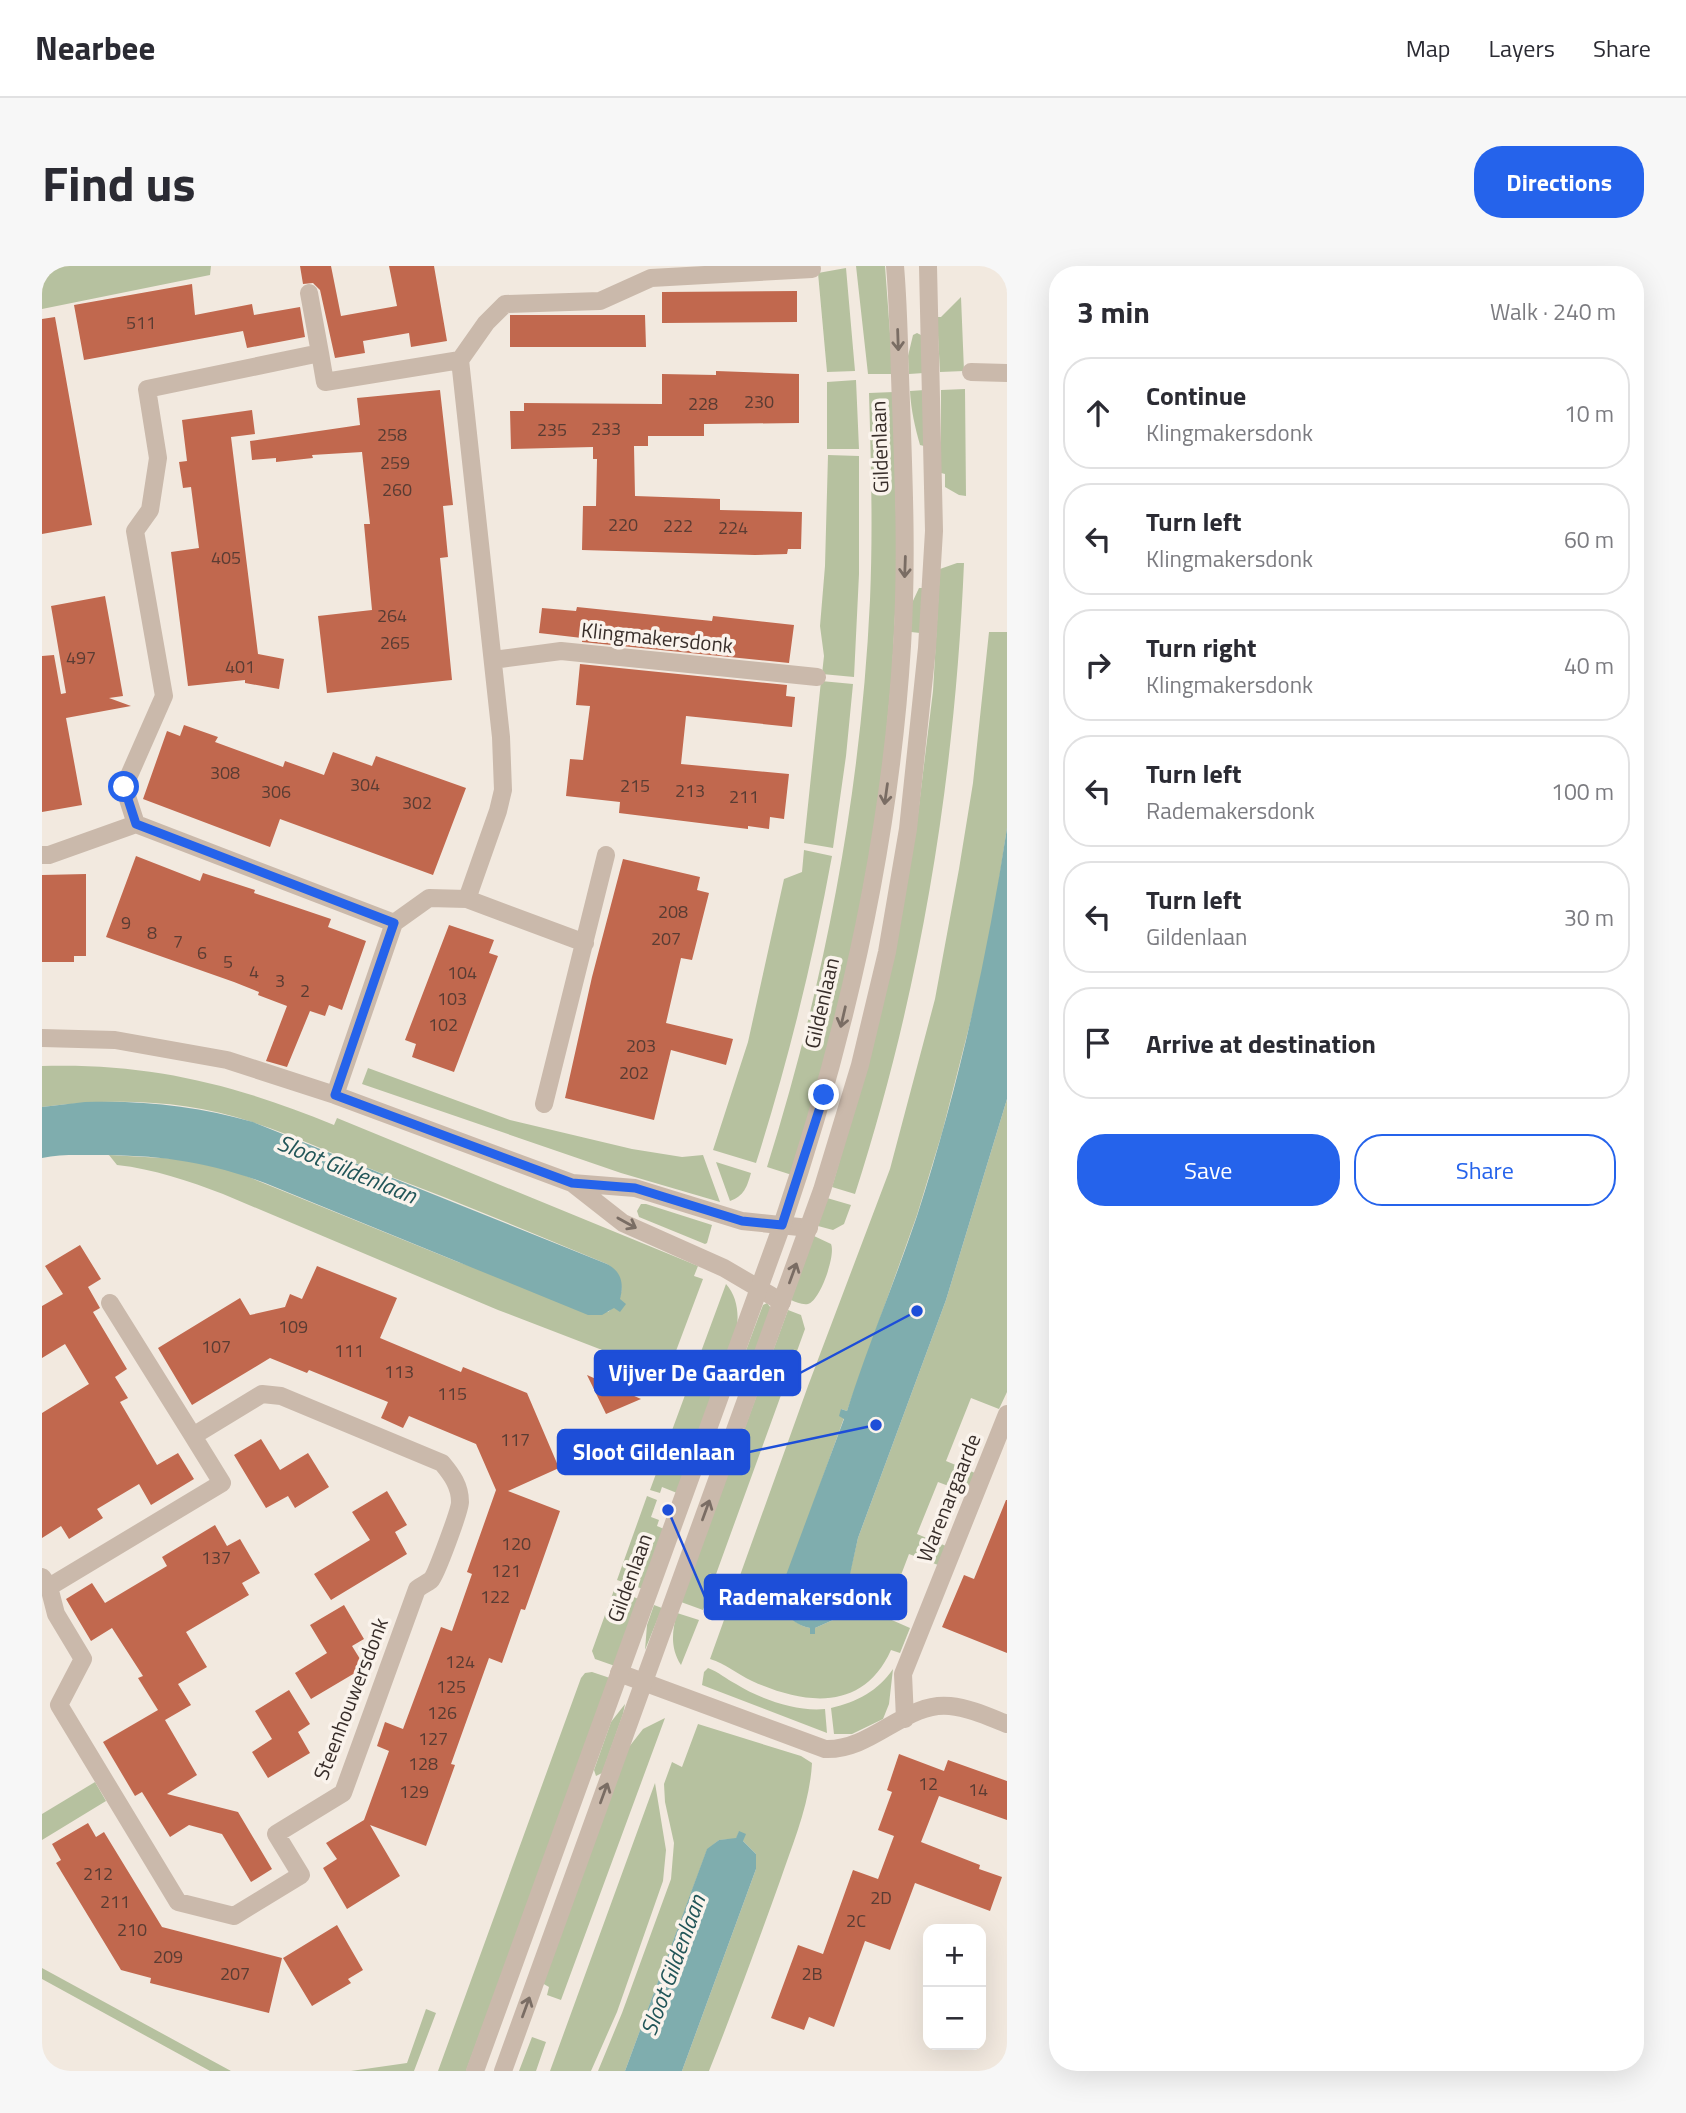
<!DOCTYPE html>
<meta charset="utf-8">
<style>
body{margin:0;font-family:"Titillium Web",sans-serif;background:#f7f7f7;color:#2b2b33}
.controls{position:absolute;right:21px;bottom:21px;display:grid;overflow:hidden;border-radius:14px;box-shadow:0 7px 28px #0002}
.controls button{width:63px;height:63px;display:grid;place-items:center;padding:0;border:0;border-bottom:2px solid #e1e1e2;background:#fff;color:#2b2b33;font:35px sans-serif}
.stop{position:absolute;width:21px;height:21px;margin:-16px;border:5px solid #2563eb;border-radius:50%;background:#fff}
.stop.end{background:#2563eb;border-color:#fff;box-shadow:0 2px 7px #0008}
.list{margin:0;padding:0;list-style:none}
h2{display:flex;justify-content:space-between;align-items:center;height:91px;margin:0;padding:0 28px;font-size:30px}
h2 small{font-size:23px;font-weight:400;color:#7c7c81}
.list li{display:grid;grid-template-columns:46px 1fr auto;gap:21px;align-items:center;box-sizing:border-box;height:112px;margin:0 14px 14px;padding:0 14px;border:2px solid #e1e1e2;border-radius:28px}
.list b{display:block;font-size:26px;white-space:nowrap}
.list p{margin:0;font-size:23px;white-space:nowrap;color:#7c7c81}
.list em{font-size:23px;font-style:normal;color:#7c7c81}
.actions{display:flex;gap:14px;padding:21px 28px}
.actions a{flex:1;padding:16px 0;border:2px solid #2563eb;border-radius:28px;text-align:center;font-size:24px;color:#2563eb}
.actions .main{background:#2563eb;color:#fff}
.icon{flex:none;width:38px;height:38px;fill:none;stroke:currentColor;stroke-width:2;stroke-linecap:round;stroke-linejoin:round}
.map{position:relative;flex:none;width:965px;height:1805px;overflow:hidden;border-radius:28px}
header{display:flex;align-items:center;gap:42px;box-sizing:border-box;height:98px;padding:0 35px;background:#fff;border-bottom:2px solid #e1e1e2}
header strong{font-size:33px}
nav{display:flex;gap:38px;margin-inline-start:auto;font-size:24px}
.intro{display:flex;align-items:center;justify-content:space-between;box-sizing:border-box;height:168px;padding:0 42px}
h1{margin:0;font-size:49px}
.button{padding:18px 32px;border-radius:28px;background:#2563eb;color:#fff;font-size:24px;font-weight:700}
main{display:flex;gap:42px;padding:0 42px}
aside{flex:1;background:#fff;border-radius:28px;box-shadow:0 7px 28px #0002}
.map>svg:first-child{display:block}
</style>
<header>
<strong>Nearbee</strong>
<nav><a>Map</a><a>Layers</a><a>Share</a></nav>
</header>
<div class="intro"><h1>Find us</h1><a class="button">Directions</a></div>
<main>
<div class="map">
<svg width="965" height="1805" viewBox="0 0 965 1805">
<rect width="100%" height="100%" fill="#f2e9df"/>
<path fill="#b6c19f" d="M 0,0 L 169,0 L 168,9 L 0,43 Z
M 814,0 L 843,0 L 851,108 L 826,108 Z
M 804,2 L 813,105 L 785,106 L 776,7 Z
M 919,31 L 922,105 L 898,106 L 895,51 L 899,51 Z
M 875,67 L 881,70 L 882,107 L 867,108 L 866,90 L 871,69 Z
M 814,114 L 817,183 L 785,183 L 785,116 Z
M 923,123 L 924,230 L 917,229 L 903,221 L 903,208 L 899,207 L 899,124 Z
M 883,124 L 882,180 L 878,179 C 873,161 869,144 868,125 Z
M 852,126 L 855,309 L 850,407 L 841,501 L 833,559 L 800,734 L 750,909 L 725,901 C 783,716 819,527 828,334 C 831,265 829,196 827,127 Z
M 786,189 L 817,190 L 817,308 L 812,411 L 780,408 L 782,390 L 778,360 L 783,300 Z
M 915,297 L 922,297 C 913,512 879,723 813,928 L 790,921 L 831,779 L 875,556 L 891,425 L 898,303 Z
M 877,322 L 881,322 L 878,367 L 869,366 L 870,337 Z
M 947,366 L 965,366 L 965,562 L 953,641 L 935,730 L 900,867 L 875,949 L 805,1145 L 799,1143 L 802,1152 L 739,1328 C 740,1345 752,1359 768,1362 L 768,1368 L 773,1368 L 773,1362 L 791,1354 L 800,1340 L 816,1272 L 904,1034 L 965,833 L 965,1126 L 957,1143 L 929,1132 L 904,1195 L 933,1207 L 925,1227 L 896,1216 L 875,1268 L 904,1280 L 896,1299 L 867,1288 L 843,1351 L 868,1362 L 858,1387 L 849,1384 C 821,1446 763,1439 710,1415 C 695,1408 684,1398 668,1393 L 766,1120 L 848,903 L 893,733 L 917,603 L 931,517 Z
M 779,415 L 811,418 L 804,490 L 791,582 L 762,577 Z
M 762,584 L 790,590 C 771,694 746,796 714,897 L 671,884 L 706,776 L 742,613 L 760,606 Z
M 0,800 C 108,797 192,818 292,859 L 295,852 L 656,1000 L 652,1010 L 661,1013 L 625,1109 L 456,1044 L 181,928 C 147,915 112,903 75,899 L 67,889 L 139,893 L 192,905 L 416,996 L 566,1046 C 585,1032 583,1010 565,998 C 490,967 415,935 339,907 C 296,890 254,870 210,856 C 142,833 70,832 0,841 Z
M 326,802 L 468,854 L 590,883 L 640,891 L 661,889 L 678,936 L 579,907 L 320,818 Z
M 674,896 L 709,907 C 705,921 702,930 688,935 Z
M 785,932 L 809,939 L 802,958 L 791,964 L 776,960 Z
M 599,938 L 604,938 L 670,959 L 665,977 L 663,978 L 597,951 L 595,945 Z
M 772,970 L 789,978 C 794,989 778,1035 766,1038 C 760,1039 754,1036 749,1034 Z
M 684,1018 C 694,1029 697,1045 695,1060 L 635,1227 L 620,1221 L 618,1227 L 608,1224 Z
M 725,1037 L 729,1042 L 709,1096 L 702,1097 L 703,1087 L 721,1039 Z
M 746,1044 L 759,1049 L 763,1063 L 661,1344 L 639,1336 Z
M 605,1230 L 615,1234 L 609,1251 L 617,1254 L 615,1260 L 622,1263 L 601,1323 L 575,1314 Z
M 572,1324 L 597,1333 L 573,1400 L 553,1393 L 550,1385 Z
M 612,1339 L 620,1342 L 603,1384 L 605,1359 Z
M 635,1347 L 657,1354 L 639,1399 C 628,1382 630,1365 635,1347 Z
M 666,1402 C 677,1406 684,1413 694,1418 C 718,1433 755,1446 783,1443 L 785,1467 L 660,1419 L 662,1406 Z
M 851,1403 L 847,1438 L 841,1453 L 810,1468 L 792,1468 L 789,1442 C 815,1436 836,1425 851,1403 Z
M 550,1406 L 568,1412 L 424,1805 L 396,1805 L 539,1412 L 543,1407 Z
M 583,1438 L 581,1448 L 560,1507 L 554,1510 L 552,1504 L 569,1456 Z
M 623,1452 L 519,1734 L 505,1729 L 507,1721 L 500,1717 L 587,1481 L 601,1463 Z
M 656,1458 L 759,1490 L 770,1497 C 768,1537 751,1577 738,1615 C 715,1679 692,1742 667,1805 L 640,1805 L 714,1603 L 714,1588 L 701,1575 L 697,1566 L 694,1573 L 677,1574 L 665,1584 L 583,1805 L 556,1805 L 580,1747 L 629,1613 L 632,1577 L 623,1536 L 622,1518 L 630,1496 L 640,1501 Z
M 53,1516 L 64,1535 L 0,1574 L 0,1548 Z
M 613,1517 L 624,1584 L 621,1615 L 575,1746 L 549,1805 L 508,1805 Z
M 0,1702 L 189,1805 L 168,1805 L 0,1713 Z
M 384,1743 L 394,1747 L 372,1805 L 309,1805 L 365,1797 Z
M 490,1771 L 504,1776 L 494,1805 L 477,1805 Z"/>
<path fill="#7fadae" d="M 965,562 L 965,833 L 904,1034 L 816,1272 L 801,1340 L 791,1354 L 773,1362 L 773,1368 L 768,1368 L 768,1362 C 747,1358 736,1341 740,1320 L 802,1153 L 797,1150 L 799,1143 L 805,1145 C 826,1079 853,1015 875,950 C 916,823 945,693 965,562 Z
M 43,836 C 101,834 156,840 211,856 L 565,998 C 580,1006 582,1018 578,1033 L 584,1038 L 578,1046 L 572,1042 L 560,1049 L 546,1049 L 223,917 C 163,895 117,889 54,889 C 36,889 17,888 0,892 L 0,841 Z
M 697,1565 L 704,1568 L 701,1575 L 714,1588 L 714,1603 L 640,1805 L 583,1805 L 665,1583 L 677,1574 L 694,1572 Z"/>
<path fill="#c1684e" d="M 258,0 L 289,0 L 299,50 L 355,40 L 347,0 L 392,0 L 405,75 L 369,81 L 367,67 L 321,75 L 323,87 L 293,92 L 278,24 L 271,17 L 261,18 Z
M 150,18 L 153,49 L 210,38 L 212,49 L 258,41 L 263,71 L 205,82 L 201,65 L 42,94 L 32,39 Z
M 755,25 L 755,56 L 620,57 L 620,26 Z
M 468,49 L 603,49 L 604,81 L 468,81 Z
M 13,51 L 50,259 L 0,268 L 0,53 Z
M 674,105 L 757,108 L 757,157 L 662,158 L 662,170 L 606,170 L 606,180 L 592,180 L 593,230 L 678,233 L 678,244 L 760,246 L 759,283 L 746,283 L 745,288 L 713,289 L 540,284 L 541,240 L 554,240 L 555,193 L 551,193 L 551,181 L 469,183 L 468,145 L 482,145 L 482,137 L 620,138 L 620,108 L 674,109 Z
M 398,124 L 411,239 L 401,240 L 406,291 L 398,292 L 410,414 L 285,427 L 276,350 L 330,344 L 322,258 L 328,258 L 320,186 L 270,189 L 271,192 L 234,196 L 234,192 L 210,194 L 208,175 L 318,159 L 315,132 Z
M 210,144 L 213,168 L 189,171 L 216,388 L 242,393 L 237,423 L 203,417 L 203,414 L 146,420 L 129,286 L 157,282 L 149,221 L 141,222 L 137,196 L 145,195 L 140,154 Z
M 63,330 L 81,430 L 67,432 L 89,440 L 24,452 L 40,539 L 0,546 L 0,390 L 12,389 L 19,428 L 24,427 L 9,340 Z
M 535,341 L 670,355 L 671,350 L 752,359 L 747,397 L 540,376 L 540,372 L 497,367 L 500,342 L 534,345 Z
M 538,398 L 745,419 L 744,430 L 753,431 L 750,461 L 644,450 L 639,498 L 747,508 L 742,553 L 728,551 L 727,563 L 706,560 L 706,563 L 577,547 L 578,536 L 524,530 L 528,493 L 541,494 L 548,440 L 534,439 Z
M 142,459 L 176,471 L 173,476 L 241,501 L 243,495 L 282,509 L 291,486 L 330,500 L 334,490 L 424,522 L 391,609 L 238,553 L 228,581 L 101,533 L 125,465 L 138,470 Z
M 94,590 L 158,615 L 161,607 L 213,624 L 212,627 L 289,653 L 286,661 L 324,675 L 300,744 L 287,739 L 283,750 L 268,745 L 245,801 L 224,795 L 245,740 L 216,729 L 217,726 L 192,716 L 64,671 Z
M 581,593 L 658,611 L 655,624 L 667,627 L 650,694 L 639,692 L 624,757 L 691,773 L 684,799 L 629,784 L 612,854 L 523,832 L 550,711 Z
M 44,608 L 44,690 L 32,690 L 32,696 L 0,696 L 0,609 Z
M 407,659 L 452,674 L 447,687 L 456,690 L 412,806 L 370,791 L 374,778 L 363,774 Z
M 38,979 L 59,1013 L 46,1021 L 58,1042 L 51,1046 L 85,1103 L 73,1111 L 86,1132 L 78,1136 L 115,1199 L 136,1187 L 152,1213 L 109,1239 L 97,1218 L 55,1243 L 61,1252 L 27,1273 L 19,1260 L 0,1272 L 0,1147 L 47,1118 L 23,1078 L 0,1092 L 0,1040 L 21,1028 L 3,1000 Z
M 275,1000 L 355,1032 L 338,1072 L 419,1106 L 421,1101 L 485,1127 L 517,1202 L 466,1225 L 518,1245 L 483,1344 L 479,1343 L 460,1397 L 447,1392 L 409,1498 L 413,1499 L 384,1580 L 328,1559 L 358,1610 L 305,1643 L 281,1602 L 295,1593 L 284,1577 L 322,1554 L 347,1485 L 335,1480 L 343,1456 L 361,1463 L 399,1361 L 410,1365 L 430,1308 L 425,1306 L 454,1224 L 434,1178 L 367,1150 L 361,1162 L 339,1152 L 346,1136 L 267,1104 L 265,1107 L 228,1092 L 150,1139 L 116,1082 L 198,1032 L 208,1049 L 243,1041 L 248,1028 L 260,1033 Z
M 545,1109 L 599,1133 L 564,1148 Z
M 219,1173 L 238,1204 L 266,1187 L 287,1221 L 253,1242 L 246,1230 L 224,1242 L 192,1189 Z
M 345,1225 L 365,1259 L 353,1266 L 365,1288 L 289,1334 L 272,1308 L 328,1274 L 310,1246 Z
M 964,1234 L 965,1234 L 965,1387 L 900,1361 L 922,1309 L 932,1313 Z
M 173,1259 L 185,1280 L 198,1273 L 218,1307 L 200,1317 L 207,1329 L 144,1366 L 165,1401 L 136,1418 L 149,1439 L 123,1454 L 155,1509 L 125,1528 L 196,1546 L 230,1603 L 209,1616 L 180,1568 L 147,1559 L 128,1571 L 100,1526 L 93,1530 L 61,1476 L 116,1444 L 96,1412 L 101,1410 L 70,1362 L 49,1375 L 24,1333 L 50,1317 L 63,1337 L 125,1300 L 120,1291 Z
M 302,1339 L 322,1373 L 310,1380 L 323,1401 L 269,1433 L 253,1407 L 285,1387 L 268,1359 Z
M 247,1424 L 268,1458 L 256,1466 L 268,1487 L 226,1512 L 210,1486 L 230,1473 L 213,1445 Z
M 857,1488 L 902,1505 L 906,1494 L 965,1515 L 965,1554 L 897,1530 L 879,1576 L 938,1599 L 937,1603 L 960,1611 L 948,1645 L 873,1617 L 848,1684 L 823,1675 L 792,1761 L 767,1751 L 762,1764 L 729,1752 L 756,1679 L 781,1688 L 811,1604 L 836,1613 L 852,1570 L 836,1564 L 850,1526 L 845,1524 Z
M 46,1557 L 54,1571 L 62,1566 L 120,1661 L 240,1692 L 227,1747 L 108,1717 L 109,1712 L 79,1704 L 14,1597 L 19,1594 L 10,1578 Z
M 295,1659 L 321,1704 L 306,1713 L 309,1717 L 270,1740 L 241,1692 Z"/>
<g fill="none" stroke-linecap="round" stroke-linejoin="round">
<path stroke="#cab9ab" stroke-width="18" d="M 929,106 L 965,107"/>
<path stroke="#cab9ab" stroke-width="18" d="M 267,27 L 278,87
M 418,94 L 444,57 L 463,38 L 558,35 L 609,12 L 770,3
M 451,394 L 519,385 L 775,411
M 94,558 L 82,521 L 122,430 L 93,265 L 108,244 L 116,192 L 105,123 L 278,87 L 283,116 L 418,94 L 459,471 L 461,524 L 456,545 L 425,633 L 387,632 L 352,657
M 0,589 L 7,589 L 94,558 L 352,657 L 293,829
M 425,633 L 543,677
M 0,772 L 73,774 L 185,794 L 293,829 L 530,917 L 593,922 L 700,955 L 767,962
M 502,838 L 564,589
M 530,917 L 581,957 L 682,1002 L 740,1036
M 68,1037 L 151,1170
M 0,1311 L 7,1321 L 14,1348 L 41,1393 L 17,1439 L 136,1636 L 192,1650 L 259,1609 L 234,1568 L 301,1527 L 375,1323 C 379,1320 385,1317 389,1314 C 394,1309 418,1244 418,1236 C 418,1220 410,1209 400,1197 L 239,1130 L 220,1128 L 151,1170 L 180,1217 L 7,1321
M 577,1407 L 783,1483 C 830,1485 864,1435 908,1440 C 928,1442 947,1451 965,1458
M 863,1453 L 861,1408 L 965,1148"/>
<path stroke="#cab9ab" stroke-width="18" d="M 433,1805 L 740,959 C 803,774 848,576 860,380 C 865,299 862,219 859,137 C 857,92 857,45 853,0
M 461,1805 L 780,924 L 818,799 L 845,686 L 866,563 L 885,382 L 892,265 L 886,0"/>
</g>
<defs><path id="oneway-shaft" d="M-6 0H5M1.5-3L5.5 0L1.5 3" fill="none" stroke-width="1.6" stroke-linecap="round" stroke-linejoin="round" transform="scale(1.75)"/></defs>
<g stroke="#7a6d64">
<use href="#oneway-shaft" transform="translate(856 74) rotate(88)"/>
<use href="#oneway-shaft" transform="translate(863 301) rotate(92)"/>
<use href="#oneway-shaft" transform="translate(844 528) rotate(98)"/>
<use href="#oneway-shaft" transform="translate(801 751) rotate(103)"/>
<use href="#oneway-shaft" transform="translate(585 957) rotate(29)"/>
<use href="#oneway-shaft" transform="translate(751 1007) rotate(-70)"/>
<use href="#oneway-shaft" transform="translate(664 1244) rotate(-70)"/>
<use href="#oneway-shaft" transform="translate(562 1527) rotate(-70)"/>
<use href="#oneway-shaft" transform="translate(484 1741) rotate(-70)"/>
</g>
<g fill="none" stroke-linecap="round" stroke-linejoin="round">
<path stroke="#2563eb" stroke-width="9" d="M 82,521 L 94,558 L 352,657 L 293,829 L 530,917 L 593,922 L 700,955 L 740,959 L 782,829"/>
</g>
<g text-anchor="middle" stroke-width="7" stroke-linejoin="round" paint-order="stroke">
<g font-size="18" fill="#5a3c33">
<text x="99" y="63">511</text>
<text x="717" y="142">230</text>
<text x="661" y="144">228</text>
<text x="564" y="169">233</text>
<text x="510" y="170">235</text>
<text x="350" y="175">258</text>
<text x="353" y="203">259</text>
<text x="355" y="230">260</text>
<text x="581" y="265">220</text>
<text x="636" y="266">222</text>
<text x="691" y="268">224</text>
<text x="184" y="298">405</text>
<text x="350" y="356">264</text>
<text x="353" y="383">265</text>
<text x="39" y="398">497</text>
<text x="198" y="407">401</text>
<text x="183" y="513">308</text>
<text x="323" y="525">304</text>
<text x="593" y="526">215</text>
<text x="648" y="531">213</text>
<text x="234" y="532">306</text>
<text x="702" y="537">211</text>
<text x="375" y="543">302</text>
<text x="631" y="652">208</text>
<text x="84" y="663">9</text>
<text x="110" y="673">8</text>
<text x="624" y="679">207</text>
<text x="136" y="682">7</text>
<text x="160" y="693">6</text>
<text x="186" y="702">5</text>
<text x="212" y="712">4</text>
<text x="420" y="713">104</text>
<text x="238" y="721">3</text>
<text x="263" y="731">2</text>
<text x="410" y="739">103</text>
<text x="401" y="765">102</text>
<text x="599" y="786">203</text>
<text x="592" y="813">202</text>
<text x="251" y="1067">109</text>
<text x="174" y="1087">107</text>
<text x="307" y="1091">111</text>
<text x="357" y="1112">113</text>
<text x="410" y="1134">115</text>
<text x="473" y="1180">117</text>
<text x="474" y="1284">120</text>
<text x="174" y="1298">137</text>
<text x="464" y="1311">121</text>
<text x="453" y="1337">122</text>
<text x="418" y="1402">124</text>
<text x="409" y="1427">125</text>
<text x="400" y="1453">126</text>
<text x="391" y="1479">127</text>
<text x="381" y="1504">128</text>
<text x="886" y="1524">12</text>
<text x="936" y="1530">14</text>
<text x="372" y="1532">129</text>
<text x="56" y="1614">212</text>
<text x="839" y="1638">2D</text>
<text x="73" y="1642">211</text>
<text x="814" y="1661">2C</text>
<text x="90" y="1670">210</text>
<text x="126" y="1697">209</text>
<text x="193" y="1714">207</text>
<text x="770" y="1714">2B</text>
</g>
<g font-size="21" fill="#382e2a" stroke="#faf3ec">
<text transform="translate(838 181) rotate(-92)" y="7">Gildenlaan</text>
<text transform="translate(615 372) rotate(6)" y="7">Klingmakersdonk</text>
<text transform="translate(780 737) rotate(-77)" y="7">Gildenlaan</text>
<text transform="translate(907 1232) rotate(-68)" y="7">Warenargaarde</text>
<text transform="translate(588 1312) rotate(-70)" y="7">Gildenlaan</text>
<text transform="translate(309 1433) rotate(-69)" y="7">Steenhouwersdonk</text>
</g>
<g font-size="23" font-style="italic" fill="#215558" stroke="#faf3ec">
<text transform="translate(305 903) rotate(22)" y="8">Sloot Gildenlaan</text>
<text transform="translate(631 1699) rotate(-70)" y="8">Sloot Gildenlaan</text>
</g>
</g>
<path fill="none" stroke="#1d4ed8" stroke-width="2.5" d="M875 1045L758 1107M834 1159L707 1186M626 1244L663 1331"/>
<g fill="#1d4ed8" stroke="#faf3ec" stroke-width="2.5">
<circle cx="875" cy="1045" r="7"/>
<circle cx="834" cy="1159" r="7"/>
<circle cx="626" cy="1244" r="7"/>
</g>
<g fill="#1d4ed8" stroke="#1d4ed8" stroke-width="2.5">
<rect x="553" y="1085" width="205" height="44" rx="7"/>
<rect x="516" y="1164" width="191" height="44" rx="7"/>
<rect x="663" y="1309" width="201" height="44" rx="7"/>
</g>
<g font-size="23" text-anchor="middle" font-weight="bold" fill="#fff">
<text x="655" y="1115">Vijver De Gaarden</text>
<text x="612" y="1194">Sloot Gildenlaan</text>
<text x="763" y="1339">Rademakersdonk</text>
</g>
</svg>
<div class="controls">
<button>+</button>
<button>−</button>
</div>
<div class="stop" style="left:82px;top:521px"></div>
<div class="stop end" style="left:782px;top:829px"></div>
</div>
<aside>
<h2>3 min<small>Walk · 240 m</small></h2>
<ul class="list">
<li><svg class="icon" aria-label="ahead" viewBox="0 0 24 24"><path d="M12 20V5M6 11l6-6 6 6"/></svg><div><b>Continue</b><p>Klingmakersdonk</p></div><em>10 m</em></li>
<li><svg class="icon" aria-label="left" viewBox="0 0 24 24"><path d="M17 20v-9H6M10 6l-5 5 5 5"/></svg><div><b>Turn left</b><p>Klingmakersdonk</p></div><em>60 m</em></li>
<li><svg class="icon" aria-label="right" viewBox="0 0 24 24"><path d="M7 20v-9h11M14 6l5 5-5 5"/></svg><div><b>Turn right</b><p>Klingmakersdonk</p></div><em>40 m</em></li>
<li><svg class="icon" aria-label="left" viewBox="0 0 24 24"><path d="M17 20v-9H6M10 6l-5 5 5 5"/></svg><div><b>Turn left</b><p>Rademakersdonk</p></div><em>100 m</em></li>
<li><svg class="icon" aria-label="left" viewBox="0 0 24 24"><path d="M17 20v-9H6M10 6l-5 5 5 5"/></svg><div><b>Turn left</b><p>Gildenlaan</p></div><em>30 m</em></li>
<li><svg class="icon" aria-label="arrive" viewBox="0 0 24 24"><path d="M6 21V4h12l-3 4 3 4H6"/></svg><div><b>Arrive at destination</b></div></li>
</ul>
<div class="actions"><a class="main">Save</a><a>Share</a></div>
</aside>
</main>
